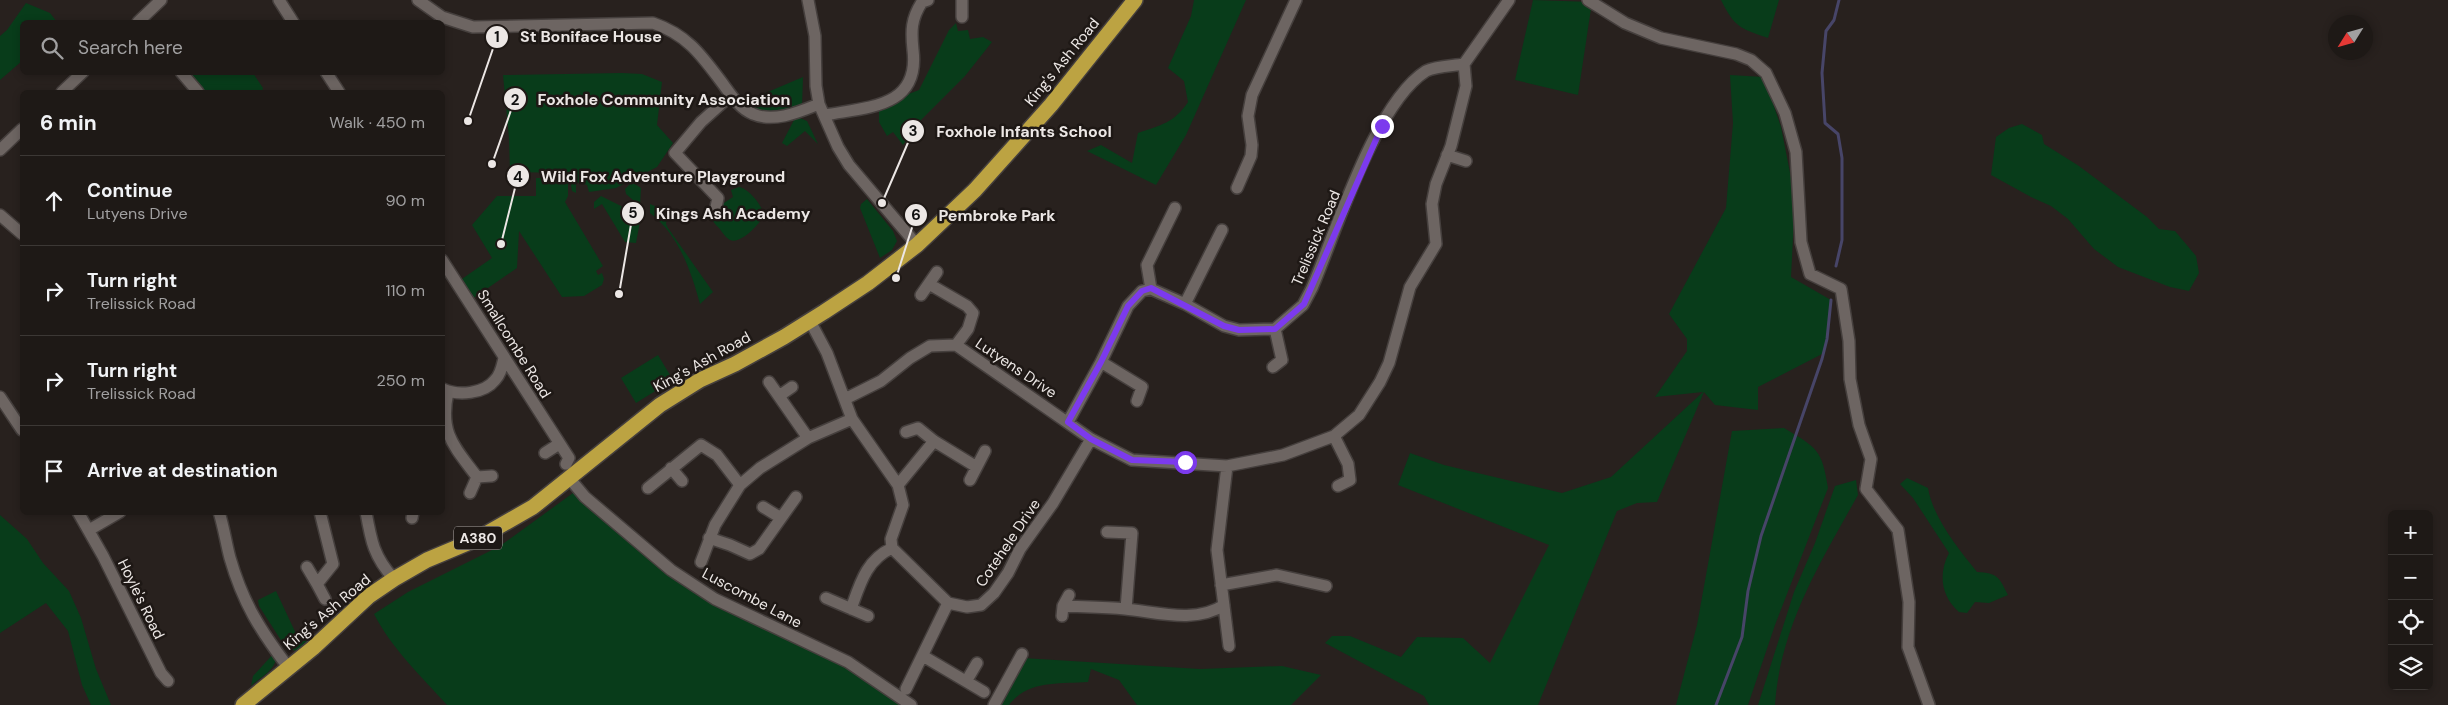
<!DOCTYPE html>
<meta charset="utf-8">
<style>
body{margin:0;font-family:"DM Sans",sans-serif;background:#26221f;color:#f1f3f6}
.controls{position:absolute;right:15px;bottom:15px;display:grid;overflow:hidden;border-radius:8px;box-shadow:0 2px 8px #0003}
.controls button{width:45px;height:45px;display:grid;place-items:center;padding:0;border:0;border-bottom:1px solid #3c3835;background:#1e1916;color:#f1f3f6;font:25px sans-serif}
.compass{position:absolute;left:2328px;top:15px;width:45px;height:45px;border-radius:50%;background:#1e1916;box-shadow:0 2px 8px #0003;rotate:233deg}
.stop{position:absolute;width:15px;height:15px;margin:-11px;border:4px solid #7c3aed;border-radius:50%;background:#fff}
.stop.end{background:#7c3aed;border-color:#fff;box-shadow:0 1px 5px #0008}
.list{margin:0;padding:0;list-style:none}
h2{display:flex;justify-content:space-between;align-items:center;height:65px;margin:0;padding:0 20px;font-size:21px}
h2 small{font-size:16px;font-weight:400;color:#a1a0a1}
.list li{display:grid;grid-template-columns:32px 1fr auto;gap:15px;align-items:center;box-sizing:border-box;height:90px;padding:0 20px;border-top:1px solid #3c3835}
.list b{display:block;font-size:19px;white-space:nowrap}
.list p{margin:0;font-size:16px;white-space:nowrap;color:#a1a0a1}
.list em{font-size:16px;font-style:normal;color:#a1a0a1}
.icon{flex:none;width:28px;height:28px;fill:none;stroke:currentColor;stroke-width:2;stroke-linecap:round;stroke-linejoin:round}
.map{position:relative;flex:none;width:2448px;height:705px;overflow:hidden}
.search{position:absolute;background:#1e1916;box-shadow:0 2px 8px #0003;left:20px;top:20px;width:425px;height:55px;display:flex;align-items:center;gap:12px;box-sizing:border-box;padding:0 18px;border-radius:8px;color:#a1a0a1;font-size:19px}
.panel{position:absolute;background:#1e1916;box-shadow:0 2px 8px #0003;left:20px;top:90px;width:425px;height:425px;border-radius:8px}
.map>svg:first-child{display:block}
</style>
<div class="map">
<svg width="2448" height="705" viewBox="0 0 2448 705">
<rect width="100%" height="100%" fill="#28211e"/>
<path fill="#083c1a" d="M 1194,0 L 1246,0 L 1186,135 L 1156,185 L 1087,151 L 1101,145 L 1132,163 L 1138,133 C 1161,125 1174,123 1188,102 L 1184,81 L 1168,68 L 1191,16 Z
M 1533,0 L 1592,2 L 1578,95 L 1515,80 Z
M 1721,0 L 1779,0 L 1768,38 C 1740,28 1735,28 1721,0 Z
M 26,3 L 50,13 L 57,22 L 22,22 L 22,61 L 0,80 L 0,36 L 7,30 Z
M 956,23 L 958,31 L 968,30 L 970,39 L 983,37 L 992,42 L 965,76 L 919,122 L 903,145 L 893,132 L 887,136 L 879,122 L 879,111 L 892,106 L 906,95 L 919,90 L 949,30 Z
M 187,73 L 253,73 L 263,88 L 262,92 L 206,92 Z
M 622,73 L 642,74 L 662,82 L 657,125 L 673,143 L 657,167 L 616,188 L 589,192 L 587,185 L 576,182 L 576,193 L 572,191 L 569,173 L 510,172 L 509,138 L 503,75 Z
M 1730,75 L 1764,77 L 1781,127 L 1795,198 L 1791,277 L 1831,300 L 1824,353 L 1758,387 L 1758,410 L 1715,405 L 1704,392 L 1657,502 L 1637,503 L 1617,511 L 1538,705 L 1429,705 L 1424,696 L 1325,643 L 1332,636 L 1350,636 L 1401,657 L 1417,637 L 1463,638 L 1490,663 L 1549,545 L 1398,485 L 1410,453 L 1444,465 L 1562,493 L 1611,477 L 1703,392 L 1655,397 L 1687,351 L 1687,339 L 1669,314 L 1726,208 L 1733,123 Z
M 803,77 L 802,106 L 765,112 L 748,106 L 763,94 Z
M 800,118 L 807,121 L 818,144 L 805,131 L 787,146 L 782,143 L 794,120 Z
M 2022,124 L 2042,135 L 2044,144 L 2079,166 L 2147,217 L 2159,229 L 2175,231 L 2196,256 L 2199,273 L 2189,291 L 2170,287 L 2118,267 L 2094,249 L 2068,219 L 2051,206 L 2031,197 L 1991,175 L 1996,137 L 2009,128 Z
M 536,178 L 568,178 L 568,196 L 565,202 L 603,266 L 596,271 L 598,275 L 602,273 L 604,279 L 602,285 L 584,296 L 562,297 L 519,231 L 517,268 L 472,299 L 459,281 L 492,258 L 472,225 L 497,196 L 536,196 Z
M 631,183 L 635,184 L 641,188 L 640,206 L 626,194 L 625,189 Z
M 739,187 C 749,189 762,205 764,215 C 760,224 740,245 730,240 C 726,238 722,232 719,228 C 715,224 712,221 711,215 L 712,211 L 717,214 L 721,205 L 733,197 L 731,190 Z
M 601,196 L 641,216 L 636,243 L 625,242 L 602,204 L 594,209 L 594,202 Z
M 867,199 L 893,231 L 897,241 L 892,250 L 880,258 L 860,208 L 861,204 Z
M 650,204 L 657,207 L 667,218 L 666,224 L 668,228 L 713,292 L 700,304 C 691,271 679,235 650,213 Z
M 658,355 L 673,380 L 636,403 L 621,378 Z
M 1784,428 C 1817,448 1822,449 1828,488 L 1775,625 L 1748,705 L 1676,705 L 1697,625 L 1732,431 Z
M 1907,478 L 1928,488 C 1933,518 1958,548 1977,572 C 1998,573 1999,577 2008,595 L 1989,603 L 1975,602 L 1967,613 L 1959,612 C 1941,596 1938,574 1949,553 L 1913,498 L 1900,484 Z
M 1856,480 L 1858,495 C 1821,561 1780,627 1775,705 L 1758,705 L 1794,592 L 1815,543 L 1835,486 Z
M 573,493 L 713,602 L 846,667 L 903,705 L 447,705 C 421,676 392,649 374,614 L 408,592 L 500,546 Z
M 0,515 L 27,539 L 43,563 L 69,591 L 81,618 L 96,669 L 111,705 L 91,705 L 82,685 L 68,631 L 46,603 L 0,633 Z
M 276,591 L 299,640 L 307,641 L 296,651 L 286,648 L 259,606 L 258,600 Z
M 275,652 C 280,668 262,676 251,686 L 253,676 Z
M 1023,658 L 1200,669 L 1282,666 L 1321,675 L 1291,705 L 1137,705 L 1119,680 L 1091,669 L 1088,682 C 1059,684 1028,680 1009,705 L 997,705 Z"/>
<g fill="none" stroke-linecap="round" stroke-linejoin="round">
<path stroke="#474568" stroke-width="3" d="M 1836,266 L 1842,240 L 1842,158 L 1838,134 L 1825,123 L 1822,73 L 1826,31 L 1834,20 L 1839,0
M 1716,705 L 1742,637 L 1748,591 L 1761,536 L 1822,359 L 1827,339 L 1831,300"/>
<g stroke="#453f3d" stroke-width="14">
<path id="street" d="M 279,0 L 293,22
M 418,0 L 442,17 L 473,27 L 653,23 C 688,35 702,56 723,84 C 731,95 740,109 753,114 C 774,123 799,112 819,104
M 808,0 L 815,36 L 816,86 L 819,104 L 838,147 L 849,165 L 917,245
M 1588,0 L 1625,23 L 1661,38 L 1736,54 L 1751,60 L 1766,73 L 1785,113 L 1796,152 L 1801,242 L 1810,274 L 1841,289 L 1849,341 L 1850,379 L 1859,425 L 1871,459 L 1866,489 L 1898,530 L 1909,602 L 1908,647 L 1929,705
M 962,17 L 962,0
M 138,22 L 161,0
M 181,72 L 198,92
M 326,72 L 339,92
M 62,92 L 83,72
M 825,115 C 867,107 920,108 913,50 C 911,31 911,19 922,2 L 928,0
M 0,150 L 22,129
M 1447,155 L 1466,161
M 1237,188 L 1251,156 L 1252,145 L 1248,116 L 1252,95 L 1296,0
M 716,207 L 718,198 L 675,153 L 701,122 L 731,95
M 0,215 L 22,234
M 442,260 L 569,458 L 566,464
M 929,284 L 967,306 L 973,313 L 968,329 L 956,345
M 1151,289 L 1147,265 L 1175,208
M 921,295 L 937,272
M 1185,304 L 1222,230
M 810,321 L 827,353 L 852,419 L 898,485 L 903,505 L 891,539 L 892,548 L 948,603 L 967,607 L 981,605 L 994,593 L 1008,573 L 1020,549 L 1053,503 L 1091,439
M 1101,362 L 1142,387 L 1137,401
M 1273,367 L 1282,360 L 1275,329
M 769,382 L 808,438
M 443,389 C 458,396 484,394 495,380 C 501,374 502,366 504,358
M 448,392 C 439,433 454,446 477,477 L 492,476
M 779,396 L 792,387
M 0,397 L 22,430
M 845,399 L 881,381 L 910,358 L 930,346 L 956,345 L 1091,439 L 1132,460 L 1227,466 L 1283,455 L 1334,436 L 1359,415 L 1380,382 L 1389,363 L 1410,287 L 1436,244 L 1432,204 L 1436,184 L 1451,146 L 1466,86 L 1464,64 L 1509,0
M 1068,422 L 1101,362 L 1128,306 L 1142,291 L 1151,289 L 1185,304 L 1224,326 L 1239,330 L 1275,329 L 1303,305 L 1312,288 C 1336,232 1375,103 1426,71 C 1436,66 1452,66 1464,64
M 906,432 L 918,428 L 934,441 L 975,466
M 1334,436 L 1348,464 L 1350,480 L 1338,486
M 545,453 L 559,444
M 1227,466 L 1217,550 L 1229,646
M 671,468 L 682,481
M 570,479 L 585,497 L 671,570 L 715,599 L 848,662 L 911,705
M 970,480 L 985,451
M 898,485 L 934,441
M 648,488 L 701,445 L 717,455 L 740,485
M 470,493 L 477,477
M 763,507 L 781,518
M 78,512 L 103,556 L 161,673 L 168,681
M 219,512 C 224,528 226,543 230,558 C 243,603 260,630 288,667
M 320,512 L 333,564 L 317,584 L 325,599
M 366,512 C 371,541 374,557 394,579
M 412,518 L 413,512
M 89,530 L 120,512
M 1107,532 L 1132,533 L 1126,609
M 709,538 L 730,545 L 750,554 L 759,549 L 796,497
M 701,562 L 715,525 L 740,485 L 760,468 L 808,438 L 852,419
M 307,567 L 317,584
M 1221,585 L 1277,575 L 1326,586
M 826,598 L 868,616
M 1063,606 C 1084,607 1105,607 1125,609 C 1157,612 1195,624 1224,605
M 851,609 C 860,584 866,560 892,548
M 1062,616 L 1063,606 L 1069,595
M 923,656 L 984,692
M 967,680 L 977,663
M 906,689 L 948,603
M 994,705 L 1022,654"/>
</g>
<g stroke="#453f3d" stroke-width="18">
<path id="highway" d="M 243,705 L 313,648 L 369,596 L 394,579 L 427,560 L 477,539 L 533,507 L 660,405 L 700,380 L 735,364 L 784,337 L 824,312 L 868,283 L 917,245 L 975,190 L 1051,105 L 1135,0"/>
</g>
<use href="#street" stroke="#6d6562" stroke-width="11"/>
<use href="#highway" stroke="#bca342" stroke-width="15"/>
</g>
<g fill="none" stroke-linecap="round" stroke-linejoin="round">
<path stroke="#7c3aed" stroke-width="6" d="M 1185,462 L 1132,460 L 1091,439 L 1068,422 L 1101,362 L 1128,306 L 1142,291 L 1151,288 L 1224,326 L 1239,330 L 1275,329 L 1304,304 L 1382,126"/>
</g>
<g text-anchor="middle" stroke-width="5" stroke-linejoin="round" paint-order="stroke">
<rect fill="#1e1815" stroke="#aea9a7" stroke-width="1" x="454" y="526.5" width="48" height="23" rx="4"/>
<g font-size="14" font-weight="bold" fill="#ece7e5">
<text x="478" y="543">A380</text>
</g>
<g font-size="15" fill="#ece7e5" stroke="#1e1815">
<text transform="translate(1062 62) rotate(-51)" y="5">King's Ash Road</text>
<text transform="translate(1316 238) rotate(-67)" y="5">Trelissick Road</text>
<text transform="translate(514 344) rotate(58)" y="5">Smallcombe Road</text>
<text transform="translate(702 362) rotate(-29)" y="5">King's Ash Road</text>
<text transform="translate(1016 368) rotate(34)" y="5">Lutyens Drive</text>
<text transform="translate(1008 543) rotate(-56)" y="5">Cotehele Drive</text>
<text transform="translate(752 598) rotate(28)" y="5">Luscombe Lane</text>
<text transform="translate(141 599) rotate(64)" y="5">Hoyle's Road</text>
<text transform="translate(327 612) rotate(-40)" y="5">King's Ash Road</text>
</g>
</g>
<path fill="none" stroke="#ece7e5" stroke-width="2" d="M468 121L497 37M492 164L515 99M882 203L913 131M501 244L518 176M619 294L633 213M896 278L916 215"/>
<g fill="#ece7e5" stroke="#1e1815" stroke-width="2">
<circle cx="468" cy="121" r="5"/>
<circle cx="492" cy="164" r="5"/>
<circle cx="882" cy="203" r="5"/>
<circle cx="501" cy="244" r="5"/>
<circle cx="619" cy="294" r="5"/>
<circle cx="896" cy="278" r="5"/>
<circle cx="497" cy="37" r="12"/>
<circle cx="515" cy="99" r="12"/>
<circle cx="913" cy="131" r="12"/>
<circle cx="518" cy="176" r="12"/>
<circle cx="633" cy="213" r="12"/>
<circle cx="916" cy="215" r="12"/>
</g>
<g font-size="15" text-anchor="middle" font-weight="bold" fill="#111">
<text x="497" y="42">1</text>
<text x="515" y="105">2</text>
<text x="913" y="136">3</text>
<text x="518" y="182">4</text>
<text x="633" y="218">5</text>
<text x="916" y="220">6</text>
</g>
<g font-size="16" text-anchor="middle" font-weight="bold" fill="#ece7e5" stroke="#1e1815" stroke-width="5" stroke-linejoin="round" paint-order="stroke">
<text x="591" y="42">St Boniface House</text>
<text x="664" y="105">Foxhole Community Association</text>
<text x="1024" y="137">Foxhole Infants School</text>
<text x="663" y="182">Wild Fox Adventure Playground</text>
<text x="733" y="219">Kings Ash Academy</text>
<text x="997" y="221">Pembroke Park</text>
</g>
</svg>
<div class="controls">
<button>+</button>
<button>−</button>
<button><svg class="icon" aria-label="locate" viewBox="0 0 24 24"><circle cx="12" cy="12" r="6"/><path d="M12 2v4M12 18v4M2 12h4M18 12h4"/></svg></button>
<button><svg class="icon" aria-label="layers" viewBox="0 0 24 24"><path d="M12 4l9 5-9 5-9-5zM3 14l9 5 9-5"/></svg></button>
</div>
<svg class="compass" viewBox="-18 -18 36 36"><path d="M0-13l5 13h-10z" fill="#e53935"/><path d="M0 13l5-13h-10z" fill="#a1a0a1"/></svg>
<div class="stop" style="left:1185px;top:462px"></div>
<div class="stop end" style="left:1382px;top:126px"></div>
<div class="search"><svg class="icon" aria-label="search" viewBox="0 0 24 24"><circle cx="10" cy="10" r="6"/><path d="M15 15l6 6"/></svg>Search here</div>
<section class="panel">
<h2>6 min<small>Walk · 450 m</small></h2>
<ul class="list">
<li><svg class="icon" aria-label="ahead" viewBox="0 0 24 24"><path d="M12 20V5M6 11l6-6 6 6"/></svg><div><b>Continue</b><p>Lutyens Drive</p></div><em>90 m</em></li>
<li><svg class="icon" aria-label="right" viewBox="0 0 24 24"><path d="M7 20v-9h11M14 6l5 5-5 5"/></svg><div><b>Turn right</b><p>Trelissick Road</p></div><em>110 m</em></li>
<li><svg class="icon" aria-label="right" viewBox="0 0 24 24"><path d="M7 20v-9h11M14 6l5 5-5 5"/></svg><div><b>Turn right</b><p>Trelissick Road</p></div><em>250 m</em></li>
<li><svg class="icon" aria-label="arrive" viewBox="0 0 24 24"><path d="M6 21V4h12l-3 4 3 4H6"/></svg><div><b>Arrive at destination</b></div></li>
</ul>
</section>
</div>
